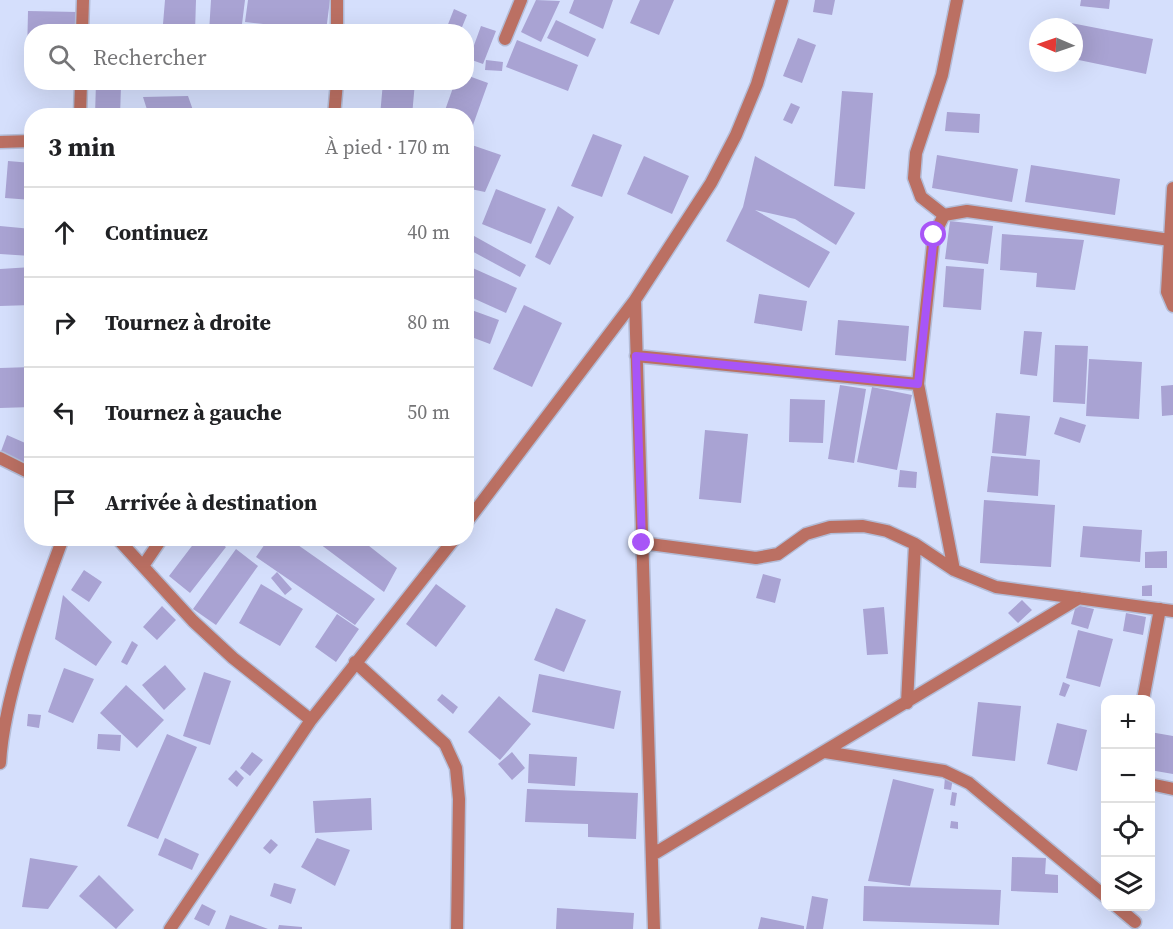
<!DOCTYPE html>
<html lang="fr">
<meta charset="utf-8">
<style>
body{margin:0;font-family:"Source Serif 4",serif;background:#f2f2f2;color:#202124}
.controls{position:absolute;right:18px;bottom:18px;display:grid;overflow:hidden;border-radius:12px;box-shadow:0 6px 24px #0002}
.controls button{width:54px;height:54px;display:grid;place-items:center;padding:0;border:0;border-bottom:2px solid #e0e0e0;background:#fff;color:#202124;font:30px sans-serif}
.compass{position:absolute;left:1029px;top:18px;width:54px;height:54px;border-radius:50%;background:#fff;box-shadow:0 6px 24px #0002;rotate:272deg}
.stop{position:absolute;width:18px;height:18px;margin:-14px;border:4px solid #a855f7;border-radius:50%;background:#fff}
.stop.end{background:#a855f7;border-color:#fff;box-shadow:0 2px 6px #0008}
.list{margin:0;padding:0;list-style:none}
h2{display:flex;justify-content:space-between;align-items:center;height:78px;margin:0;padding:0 24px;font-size:26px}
h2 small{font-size:20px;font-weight:400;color:#757577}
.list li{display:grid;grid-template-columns:39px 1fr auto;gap:18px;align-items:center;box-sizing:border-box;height:90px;padding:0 24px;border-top:2px solid #e0e0e0}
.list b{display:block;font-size:22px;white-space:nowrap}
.list em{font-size:20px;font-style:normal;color:#757577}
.icon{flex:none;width:33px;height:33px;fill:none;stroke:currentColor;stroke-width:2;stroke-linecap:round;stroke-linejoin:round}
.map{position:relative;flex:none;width:1173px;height:929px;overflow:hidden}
.search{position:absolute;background:#fff;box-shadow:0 6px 24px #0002;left:24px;top:24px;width:450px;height:66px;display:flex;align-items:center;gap:15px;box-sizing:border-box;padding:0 21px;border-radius:24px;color:#757577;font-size:22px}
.panel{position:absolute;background:#fff;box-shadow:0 6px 24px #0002;left:24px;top:108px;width:450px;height:438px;border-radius:24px}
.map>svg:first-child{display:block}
</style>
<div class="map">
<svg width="1173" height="929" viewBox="0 0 1173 929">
<rect width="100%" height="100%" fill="#d5dffc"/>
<path fill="#a9a3d3" d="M 165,0 L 196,0 L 195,32 L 154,32 L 154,24 L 163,24 Z
M 211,0 L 245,0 L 241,32 L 209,32 Z
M 248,0 L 330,0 L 326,31 L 245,22 Z
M 536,0 L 560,1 L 541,42 L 521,32 Z
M 574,0 L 613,0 L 603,29 L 569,13 Z
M 640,0 L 674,0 L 659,35 L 630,23 Z
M 815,0 L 835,0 L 832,15 L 813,12 Z
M 1081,0 L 1110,0 L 1109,9 L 1080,6 Z
M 454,9 L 467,15 L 460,32 L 445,32 Z
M 28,11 L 78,12 L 77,32 L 32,32 L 32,56 L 27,56 Z
M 556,20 L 596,39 L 588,57 L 547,38 Z
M 1071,23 L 1153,39 L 1146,74 L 1074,59 L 1074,27 L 1070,27 Z
M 481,26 L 496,31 L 483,64 L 469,59 Z
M 798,38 L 816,45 L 802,83 L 783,76 Z
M 517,40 L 578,65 L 568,91 L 506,67 Z
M 486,60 L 503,62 L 502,71 L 485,70 Z
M 466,75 L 488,83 L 468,139 L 466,116 L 443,116 L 455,82 L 466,82 Z
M 96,82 L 103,82 L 103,86 L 121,86 L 120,116 L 95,116 Z
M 383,82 L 415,82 L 412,116 L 380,116 Z
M 842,91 L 873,93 L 865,189 L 834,186 Z
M 188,96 L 195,116 L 149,116 L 143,97 Z
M 791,103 L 800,107 L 792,124 L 783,120 Z
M 947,112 L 980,114 L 979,133 L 945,131 Z
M 593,134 L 622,145 L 602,197 L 571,186 Z
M 466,143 L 501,155 L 485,192 L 466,188 Z
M 937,155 L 1018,169 L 1012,202 L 932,188 Z
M 644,156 L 689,176 L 672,214 L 627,194 Z
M 755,156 L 855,213 L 836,245 L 795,219 L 755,210 L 830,252 L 809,288 L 726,241 L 743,207 Z
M 8,161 L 32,163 L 32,200 L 5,198 Z
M 1031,165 L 1120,179 L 1115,215 L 1025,202 Z
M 496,189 L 546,209 L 531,244 L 482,224 Z
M 558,206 L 574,217 L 550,265 L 535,257 Z
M 950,221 L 993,226 L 988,264 L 945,259 Z
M 0,226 L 32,229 L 31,256 L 0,254 Z
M 467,232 L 526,265 L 520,277 L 466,248 Z
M 1002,234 L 1084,240 L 1075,290 L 1036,287 L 1037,273 L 1000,270 Z
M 466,265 L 517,288 L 506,313 L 466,295 Z
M 946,266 L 984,269 L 981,310 L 943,307 Z
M 32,267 L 32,305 L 0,306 L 0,269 Z
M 759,294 L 807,301 L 802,331 L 754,323 Z
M 524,305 L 562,323 L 532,387 L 493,369 Z
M 466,308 L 499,320 L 490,344 L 466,335 Z
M 838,320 L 909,326 L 906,361 L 835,355 Z
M 1024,331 L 1042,332 L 1037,376 L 1020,374 Z
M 1055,345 L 1088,346 L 1085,404 L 1053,402 Z
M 1089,359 L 1142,362 L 1139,419 L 1086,416 Z
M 32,367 L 32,407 L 0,408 L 0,368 Z
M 840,385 L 866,389 L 854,463 L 828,459 Z
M 1173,385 L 1173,415 L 1162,416 L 1161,386 Z
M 872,387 L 912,395 L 897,470 L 857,462 Z
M 790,399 L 825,400 L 823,443 L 789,442 Z
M 996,413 L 1030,416 L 1026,456 L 992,453 Z
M 1060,417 L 1086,425 L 1080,443 L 1054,434 Z
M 705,430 L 748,434 L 741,503 L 699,499 Z
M 7,435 L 32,446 L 32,467 L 0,454 Z
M 991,456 L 1040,460 L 1038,496 L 987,492 Z
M 900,470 L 917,472 L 916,488 L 898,487 Z
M 984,500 L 1055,505 L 1051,567 L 980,563 Z
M 1083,526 L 1142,530 L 1140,562 L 1080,557 Z
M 198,538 L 214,538 L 226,547 L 190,593 L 169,576 Z
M 220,538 L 243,538 L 237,546 Z
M 269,538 L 288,538 L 375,599 L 355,625 L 256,557 Z
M 312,538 L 359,538 L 397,568 L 384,592 Z
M 236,549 L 258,566 L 216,625 L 193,609 Z
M 1167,551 L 1167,568 L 1145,568 L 1145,552 Z
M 84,570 L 102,582 L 89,602 L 71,590 Z
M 277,572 L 292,589 L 285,595 L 271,578 Z
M 763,574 L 781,579 L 775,603 L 756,598 Z
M 261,584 L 303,609 L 280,646 L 239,623 Z
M 436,584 L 466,606 L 436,647 L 406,624 Z
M 1152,585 L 1152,596 L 1142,596 L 1142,586 Z
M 63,595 L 112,642 L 96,666 L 55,639 Z
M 1022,600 L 1032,610 L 1018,623 L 1008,613 Z
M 1076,605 L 1094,609 L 1088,629 L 1071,624 Z
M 162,606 L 176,620 L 157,640 L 143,627 Z
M 884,607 L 888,654 L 867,655 L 863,609 Z
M 556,608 L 586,620 L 564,672 L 534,660 Z
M 1126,613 L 1146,617 L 1143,635 L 1123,631 Z
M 337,614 L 359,629 L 336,662 L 315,647 Z
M 1078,630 L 1113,639 L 1100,687 L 1066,678 Z
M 132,641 L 138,645 L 127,665 L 121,662 Z
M 165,665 L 186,689 L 164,710 L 142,685 Z
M 64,668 L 94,679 L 73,723 L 48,712 Z
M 204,672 L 231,681 L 210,745 L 183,736 Z
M 539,674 L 621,691 L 614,729 L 532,712 Z
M 1063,682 L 1070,685 L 1065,697 L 1059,695 Z
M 126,685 L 164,720 L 137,748 L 100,713 Z
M 442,694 L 458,707 L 453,714 L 437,700 Z
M 499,696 L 531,724 L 500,760 L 468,732 Z
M 978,702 L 1021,706 L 1015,761 L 972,756 Z
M 28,714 L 41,715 L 39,728 L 27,726 Z
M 1057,723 L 1087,730 L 1077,771 L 1047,764 Z
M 1150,732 L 1173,736 L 1173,774 L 1150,770 Z
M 98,734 L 121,735 L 120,751 L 97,749 Z
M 167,734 L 197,747 L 158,839 L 127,826 Z
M 252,752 L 263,760 L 250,776 L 240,768 Z
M 512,752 L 525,768 L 512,780 L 498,764 Z
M 529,754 L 577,757 L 575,786 L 528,783 Z
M 236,770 L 244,778 L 237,787 L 228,779 Z
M 945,777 L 953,778 L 951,790 L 944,789 Z
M 893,779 L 934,789 L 910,886 L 868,881 Z
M 527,789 L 638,793 L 636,839 L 588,837 L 588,824 L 525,822 Z
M 952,792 L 957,793 L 955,806 L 950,805 Z
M 371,798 L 372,830 L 315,833 L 313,801 Z
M 951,821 L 958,822 L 958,829 L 950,828 Z
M 165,838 L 199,854 L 192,870 L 158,855 Z
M 317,838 L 350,850 L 335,886 L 301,867 Z
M 271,839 L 278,845 L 270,854 L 263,848 Z
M 1012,857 L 1046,858 L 1045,874 L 1058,875 L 1058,893 L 1011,891 Z
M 30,858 L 78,866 L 48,909 L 22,907 Z
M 99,875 L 134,910 L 116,929 L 79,896 Z
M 274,883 L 296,889 L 291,904 L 270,896 Z
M 864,886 L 1001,890 L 999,925 L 863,921 Z
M 812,896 L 828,899 L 823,929 L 806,929 Z
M 202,904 L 216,911 L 209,926 L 194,919 Z
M 557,908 L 634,913 L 633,929 L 556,929 Z
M 230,915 L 268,929 L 225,929 Z
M 761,917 L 804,926 L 804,929 L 758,929 Z
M 279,925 L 302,927 L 302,929 L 278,929 Z"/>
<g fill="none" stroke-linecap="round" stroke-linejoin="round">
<g stroke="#b3bcd7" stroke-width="15">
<path id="minor" d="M 337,0 L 337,32
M 957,0 L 942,75 L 916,153 L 914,178 L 921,197 L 944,215 L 967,211 L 1170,240
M 82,32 L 83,0
M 505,39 L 521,0
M 80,116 L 81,82
M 334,116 L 337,82
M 0,142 L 32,141
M 1173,188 L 1167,292 L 1173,306
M 635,300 L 654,929
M 636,356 L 918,384 L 934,235 L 944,215
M 918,384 L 954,570
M 0,458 L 32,474
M 466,523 L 635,300 L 711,183 L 736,135 L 757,84 L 782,0
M 117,538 L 193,621 L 233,658 L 311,720
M 642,543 L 756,558 L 778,554 L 806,534 L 830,527 L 863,526 L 887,531 L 915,544 L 954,570 L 996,587 L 1173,611
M 143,566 L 162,538
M 355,662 L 445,744 L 456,768 L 459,799 L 457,929
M 1143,700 L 1160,609
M 907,703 L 915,544
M 825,752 L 944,771 L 969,783 L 1106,897
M 0,763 C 4,695 39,603 63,538
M 1150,784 L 1173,789
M 652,855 L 1079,598
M 1116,906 L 1135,922
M 170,929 L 311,720 L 455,538"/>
</g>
<use href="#minor" stroke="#bb7063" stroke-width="12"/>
</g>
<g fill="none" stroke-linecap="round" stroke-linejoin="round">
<path stroke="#a855f7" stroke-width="8" d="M 642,543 L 636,356 L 918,384 L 934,235"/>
</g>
</svg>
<div class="controls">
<button>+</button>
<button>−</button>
<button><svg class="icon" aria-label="locate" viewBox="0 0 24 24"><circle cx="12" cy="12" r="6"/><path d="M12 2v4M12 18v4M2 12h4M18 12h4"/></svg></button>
<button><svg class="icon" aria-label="layers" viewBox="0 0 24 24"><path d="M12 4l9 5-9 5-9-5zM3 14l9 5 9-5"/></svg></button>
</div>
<svg class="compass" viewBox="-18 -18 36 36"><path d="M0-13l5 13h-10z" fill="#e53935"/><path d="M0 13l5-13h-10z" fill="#757577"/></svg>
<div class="stop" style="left:934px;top:235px"></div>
<div class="stop end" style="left:642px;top:543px"></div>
<div class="search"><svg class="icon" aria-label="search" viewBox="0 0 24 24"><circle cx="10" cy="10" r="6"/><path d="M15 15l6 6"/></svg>Rechercher</div>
<section class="panel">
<h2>3 min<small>À pied · 170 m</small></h2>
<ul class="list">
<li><svg class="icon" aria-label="ahead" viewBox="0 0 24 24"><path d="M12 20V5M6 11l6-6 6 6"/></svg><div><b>Continuez</b></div><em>40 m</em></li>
<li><svg class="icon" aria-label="right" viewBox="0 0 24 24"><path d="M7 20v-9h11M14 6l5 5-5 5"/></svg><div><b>Tournez à droite</b></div><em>80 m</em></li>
<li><svg class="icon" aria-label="left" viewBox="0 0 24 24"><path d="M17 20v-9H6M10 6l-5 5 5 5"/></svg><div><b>Tournez à gauche</b></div><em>50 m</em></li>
<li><svg class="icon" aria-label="arrive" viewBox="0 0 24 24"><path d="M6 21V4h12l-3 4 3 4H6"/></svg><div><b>Arrivée à destination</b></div></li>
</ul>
</section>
</div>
